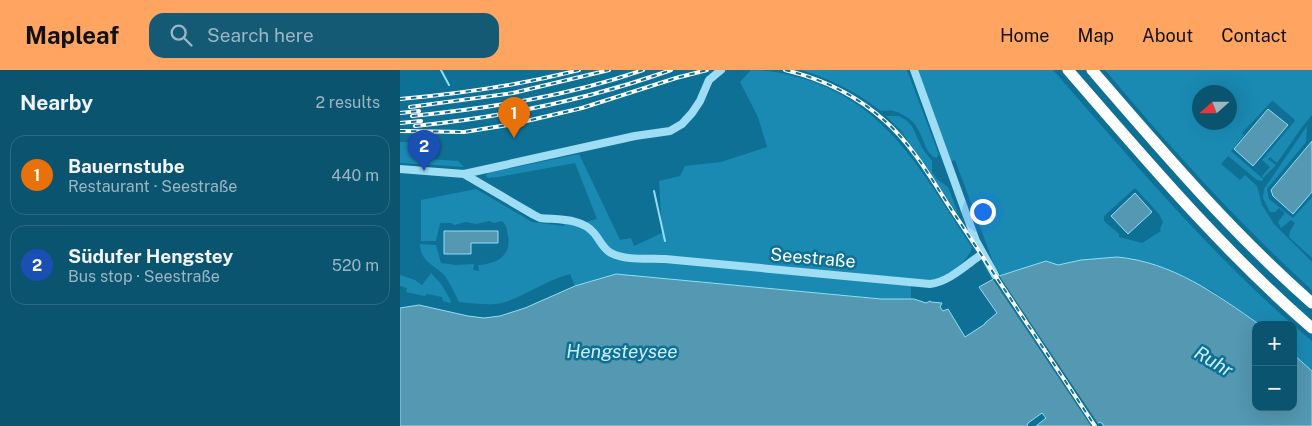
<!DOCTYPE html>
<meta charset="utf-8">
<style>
body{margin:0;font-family:"Public Sans",sans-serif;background:#145a75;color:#f1f3f6}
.controls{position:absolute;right:15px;bottom:15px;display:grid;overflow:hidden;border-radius:10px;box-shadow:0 5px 20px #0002}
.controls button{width:45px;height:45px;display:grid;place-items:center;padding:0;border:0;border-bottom:1px solid #2b6a83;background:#0b5470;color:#f1f3f6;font:25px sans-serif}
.compass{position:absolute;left:792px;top:15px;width:45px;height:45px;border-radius:50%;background:#0b5470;box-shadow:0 5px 20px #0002;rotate:249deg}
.you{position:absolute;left:582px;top:141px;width:18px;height:18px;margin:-12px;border:4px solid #fff;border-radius:50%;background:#1a73e8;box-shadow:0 0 0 8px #1a73e833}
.badge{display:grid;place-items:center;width:32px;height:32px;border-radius:50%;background:#ffa561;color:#fff;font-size:16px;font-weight:700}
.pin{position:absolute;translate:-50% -41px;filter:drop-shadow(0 1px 2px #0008)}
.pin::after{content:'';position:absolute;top:26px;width:18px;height:15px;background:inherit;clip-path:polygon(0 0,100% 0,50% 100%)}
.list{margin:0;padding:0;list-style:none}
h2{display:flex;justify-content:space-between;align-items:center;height:65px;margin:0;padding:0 20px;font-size:21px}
h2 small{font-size:16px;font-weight:400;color:#9ab7c3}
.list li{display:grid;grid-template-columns:32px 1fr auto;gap:15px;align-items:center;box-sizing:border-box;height:80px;margin:0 10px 10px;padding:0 10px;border:1px solid #2b6a83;border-radius:15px}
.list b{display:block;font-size:19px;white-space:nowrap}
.list p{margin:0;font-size:16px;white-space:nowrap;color:#9ab7c3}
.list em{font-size:16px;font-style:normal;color:#9ab7c3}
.icon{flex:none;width:28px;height:28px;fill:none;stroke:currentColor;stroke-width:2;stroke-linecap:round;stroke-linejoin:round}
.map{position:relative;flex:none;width:912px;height:356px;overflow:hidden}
header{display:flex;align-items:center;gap:30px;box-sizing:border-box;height:70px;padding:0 25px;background:#ffa561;color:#111}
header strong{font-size:24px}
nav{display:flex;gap:28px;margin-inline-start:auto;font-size:18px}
.search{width:350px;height:45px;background:#145a75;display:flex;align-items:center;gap:12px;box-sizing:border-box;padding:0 18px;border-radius:15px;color:#9ab7c3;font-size:19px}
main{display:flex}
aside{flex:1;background:#0b5470}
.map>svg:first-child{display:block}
</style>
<header>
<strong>Mapleaf</strong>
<div class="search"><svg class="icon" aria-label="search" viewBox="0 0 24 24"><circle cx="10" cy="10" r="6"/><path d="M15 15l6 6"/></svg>Search here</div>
<nav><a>Home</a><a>Map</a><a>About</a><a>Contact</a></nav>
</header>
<main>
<aside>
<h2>Nearby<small>2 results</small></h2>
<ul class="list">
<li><span class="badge" style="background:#e8710a">1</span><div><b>Bauernstube</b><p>Restaurant · Seestraße</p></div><em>440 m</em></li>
<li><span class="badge" style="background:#1a4fb4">2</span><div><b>Südufer Hengstey</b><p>Bus stop · Seestraße</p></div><em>520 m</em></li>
</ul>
</aside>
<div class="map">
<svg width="912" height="356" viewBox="0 0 912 356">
<rect width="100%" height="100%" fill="#0f7096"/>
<path fill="#1a8ab3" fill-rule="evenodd" d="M 351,0 C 369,0 386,3 404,9 C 490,35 525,108 572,177 C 569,191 548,206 535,210 C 527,213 519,214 511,216 L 511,229 L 481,229 L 216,204 L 175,216 L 170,204 C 146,210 126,226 102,233 C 88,236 73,233 59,232 C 54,222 50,212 43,204 C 33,194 20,191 20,174 L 36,175 L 41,193 L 55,195 L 74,194 L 73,200 L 79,201 L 78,195 C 96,194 112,186 108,166 C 107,160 107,156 102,151 L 94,153 L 89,151 L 76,154 L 66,152 L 54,155 L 51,153 L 40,153 L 36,171 L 21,171 L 21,130 L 76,119 L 132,152 L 164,156 L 164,150 L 182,153 L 197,149 L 175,93 L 98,107 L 88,108 L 86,106 L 87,103 L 179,84 L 220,170 L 231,168 L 234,176 L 262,163 L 259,111 L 280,106 L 285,96 L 321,92 L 367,77 L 358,47 L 340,12 Z
M 401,0 L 507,0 L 539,85 L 536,88 C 521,82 525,55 503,45 C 493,40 492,40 481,41 C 456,22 431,9 401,0 Z
M 518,0 L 653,0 C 730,88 805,178 893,255 L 860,255 L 811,220 L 726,188 L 681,190 L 658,195 L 646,191 L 601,205 L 595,197 L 555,90 L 550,92 ZM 735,118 L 759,144 L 763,152 L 760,159 L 761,161 L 742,173 L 719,167 L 719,164 L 704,151 L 704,146 Z
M 705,0 L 912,0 L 912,45 L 902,57 L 877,93 L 870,87 L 868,89 L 876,95 L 863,108 L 862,106 L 870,97 L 862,90 L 895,51 L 894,49 L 873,31 L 871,32 L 842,63 L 844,65 L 831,81 L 863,109 L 863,111 L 857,110 L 828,86 L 821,94 L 840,110 L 845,105 L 857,116 L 862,135 L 874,154 L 912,192 L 912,220 C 837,152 770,77 705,0 ZM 799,22 L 829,22 L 829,52 L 799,52 Z
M 486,46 L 499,46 L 506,50 L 512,56 L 522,78 L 532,91 L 532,102 L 537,109 L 548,117 L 559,146 L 502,62 Z
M 907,56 L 906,72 L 867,119 L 869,129 L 893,148 L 912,127 L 912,188 L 889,167 L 890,161 L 895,153 L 891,150 L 881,158 L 878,152 L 885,143 L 879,138 L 875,142 L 870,142 L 863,128 L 864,119 Z
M 0,72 L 28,73 L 28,89 L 58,91 L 64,97 L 0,93 Z
M 31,203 L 41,214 L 51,231 L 50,233 L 43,231 L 42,227 L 27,224 L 25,226 L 6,222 L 7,218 L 0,216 L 0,205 L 15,210 L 22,215 Z
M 893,255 L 912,271 L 912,301 L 893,284 Z"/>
<path fill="#5498b2" stroke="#90def8" d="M 868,39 L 888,55 L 853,96 L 834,79 Z
M 912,71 L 912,122 L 893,144 L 873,126 L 871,120 Z
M 735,123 L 752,142 L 728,164 L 711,146 Z
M 44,161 L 98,161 L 98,173 L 71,173 L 71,184 L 44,184 Z
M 717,187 C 772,192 816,224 860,255 L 856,255 L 856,337 L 893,337 L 893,284 L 912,301 L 912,356 L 703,356 L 703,354 L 700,352 L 693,356 L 636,356 L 646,348 L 642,343 L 628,353 L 627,356 L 0,356 L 0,238 L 19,235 L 68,246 L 84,248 L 100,246 L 125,238 L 175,216 L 216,204 L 481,229 L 514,229 L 526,233 L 530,231 L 531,232 L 542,233 L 540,237 L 543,241 L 548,239 L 565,267 L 585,254 L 585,253 L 597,243 L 579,217 L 599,206 L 646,191 L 658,195 L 681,190 Z"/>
<path fill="#0f7096" d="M 598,204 L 699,355 L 691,356 L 592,208 Z"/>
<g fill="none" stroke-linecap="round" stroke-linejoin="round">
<path stroke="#90def8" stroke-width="2" d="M 41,0 L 49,15
M 254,121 L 265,171"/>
<path stroke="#9eddf4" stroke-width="8" d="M 514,0 L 576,171 L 595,205
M 0,99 L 64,104 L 235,66 L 270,61 L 282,54 L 292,43 L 300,31 L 309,10 L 321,0
M 64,104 L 134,145 L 140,148 C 159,150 182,148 194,163 C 200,170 203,179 211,183 C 227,191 248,188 265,189 L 530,214 C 549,212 567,194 582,184"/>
<path stroke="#fff" stroke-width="11" d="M 668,0 C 746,90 822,180 912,258
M 692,0 C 762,81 832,163 912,233"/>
<g stroke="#fff" stroke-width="4">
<path id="rail" d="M 385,0 C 423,9 456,25 485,51 C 515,77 537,119 559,151 C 604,219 650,288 695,356
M 0,29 C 60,24 120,15 179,0
M 10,37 L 113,23 L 209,0
M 0,43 L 19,41
M 12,46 C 91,38 168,26 243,0
M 0,53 L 21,51
M 15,56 C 103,47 187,30 271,0
M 0,61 L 64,62 L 114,54 L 182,38 L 276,8 L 307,0"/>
</g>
<use href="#rail" stroke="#0f7096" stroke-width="2" stroke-dasharray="5.5" stroke-linecap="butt"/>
</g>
<g text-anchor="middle" stroke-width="5" stroke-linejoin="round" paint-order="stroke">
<g font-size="18" fill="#fff" stroke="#0f7096">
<text transform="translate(413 188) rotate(5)" y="6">Seestraße</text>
</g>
<g font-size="19" font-style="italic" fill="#c8effc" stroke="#0f7096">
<text x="222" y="288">Hengsteysee</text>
<text transform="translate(814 291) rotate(31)" y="7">Ruhr</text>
</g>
</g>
</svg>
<div class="controls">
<button>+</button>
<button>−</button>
</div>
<svg class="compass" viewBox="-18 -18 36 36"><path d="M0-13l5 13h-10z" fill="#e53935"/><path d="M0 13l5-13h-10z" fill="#9ab7c3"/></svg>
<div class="you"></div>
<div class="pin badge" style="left:114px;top:68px;background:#e8710a">1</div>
<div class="pin badge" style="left:24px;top:101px;background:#1a4fb4">2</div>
</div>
</main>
